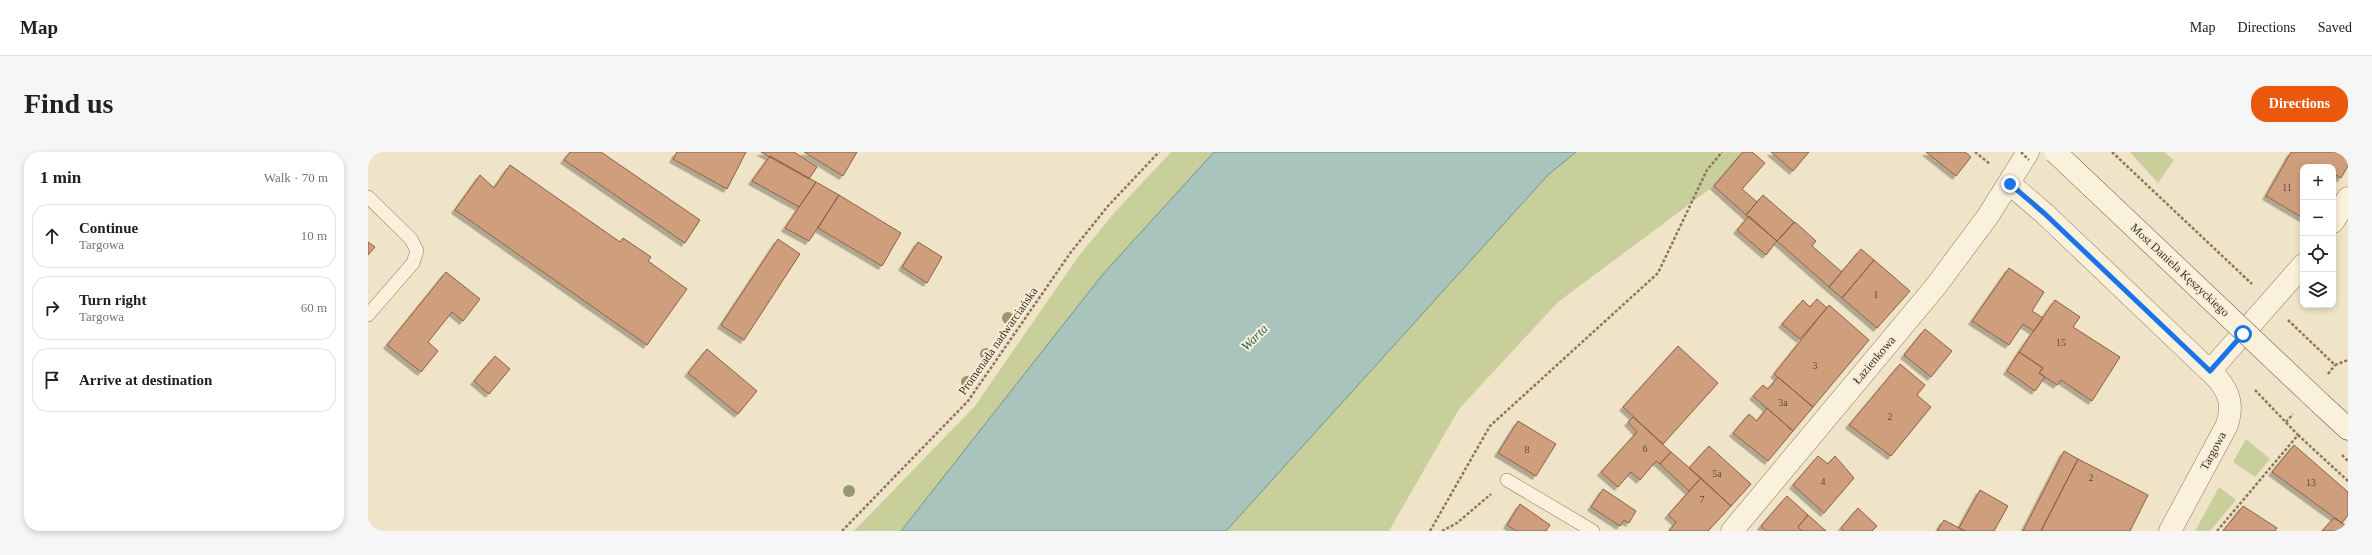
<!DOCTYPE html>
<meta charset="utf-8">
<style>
body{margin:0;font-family:"Times New Roman",serif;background:#f6f6f6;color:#202124}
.controls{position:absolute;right:12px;top:12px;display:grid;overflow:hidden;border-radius:8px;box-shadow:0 2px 6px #0003}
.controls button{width:36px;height:36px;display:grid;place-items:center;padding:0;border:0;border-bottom:1px solid #e0e0e0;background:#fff;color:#202124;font:20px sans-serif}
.stop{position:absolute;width:12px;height:12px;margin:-9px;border:3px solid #1a73e8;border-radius:50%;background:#fff}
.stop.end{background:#1a73e8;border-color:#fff;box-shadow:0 1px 4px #0008}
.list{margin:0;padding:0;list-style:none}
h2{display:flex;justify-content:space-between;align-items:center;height:52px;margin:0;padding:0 16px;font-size:17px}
h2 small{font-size:13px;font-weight:400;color:#757577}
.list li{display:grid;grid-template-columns:26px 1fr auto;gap:12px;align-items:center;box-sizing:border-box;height:64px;margin:0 8px 8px;padding:0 8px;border:1px solid #e0e0e0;border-radius:16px}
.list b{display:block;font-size:15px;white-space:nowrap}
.list p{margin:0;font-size:13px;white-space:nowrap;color:#757577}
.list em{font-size:13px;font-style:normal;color:#757577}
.icon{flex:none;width:22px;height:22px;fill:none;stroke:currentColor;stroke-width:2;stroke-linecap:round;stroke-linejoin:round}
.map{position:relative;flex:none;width:1980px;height:379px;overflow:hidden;border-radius:16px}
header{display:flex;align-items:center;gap:24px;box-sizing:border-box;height:56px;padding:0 20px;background:#fff;border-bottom:1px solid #e0e0e0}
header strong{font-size:19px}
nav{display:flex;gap:22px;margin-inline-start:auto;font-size:14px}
.intro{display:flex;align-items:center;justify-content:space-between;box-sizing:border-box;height:96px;padding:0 24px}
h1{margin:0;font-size:28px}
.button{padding:10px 18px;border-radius:16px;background:#ea580c;color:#fff;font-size:14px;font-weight:700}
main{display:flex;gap:24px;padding:0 24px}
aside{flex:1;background:#fff;border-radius:16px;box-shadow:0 2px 6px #0003}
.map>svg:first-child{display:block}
</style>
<header>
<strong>Map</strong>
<nav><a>Map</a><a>Directions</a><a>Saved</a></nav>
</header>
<div class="intro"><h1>Find us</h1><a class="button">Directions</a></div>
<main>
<aside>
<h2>1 min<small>Walk · 70 m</small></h2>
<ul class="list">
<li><svg class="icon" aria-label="ahead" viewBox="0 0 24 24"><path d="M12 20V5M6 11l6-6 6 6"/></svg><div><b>Continue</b><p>Targowa</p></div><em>10 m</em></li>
<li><svg class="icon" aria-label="right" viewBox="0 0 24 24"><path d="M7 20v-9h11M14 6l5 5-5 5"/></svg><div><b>Turn right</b><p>Targowa</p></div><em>60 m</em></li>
<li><svg class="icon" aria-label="arrive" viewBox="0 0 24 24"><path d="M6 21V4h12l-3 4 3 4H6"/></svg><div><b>Arrive at destination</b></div></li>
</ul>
</aside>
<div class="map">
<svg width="1980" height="379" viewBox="0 0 1980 379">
<defs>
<filter id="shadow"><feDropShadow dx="-3.5" dy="3.5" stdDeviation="0" flood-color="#0004"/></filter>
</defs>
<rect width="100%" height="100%" fill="#f0e4c8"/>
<path fill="#c9cf9b" d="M 803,0 L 846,0 L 735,122 L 533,379 L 486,379 L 607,254 L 710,105 L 747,60 Z
M 1208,0 L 1375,0 L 1346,34 L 1190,150 L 1091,257 L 1021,379 L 858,379 L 1180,23 Z
M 1762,0 L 1796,0 L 1806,8 L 1790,31 Z
M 1878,287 L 1902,307 L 1887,325 L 1865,310 Z
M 1851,335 L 1868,348 L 1842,379 L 1827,379 Z"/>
<path fill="#a9c4bc" stroke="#6f938a" d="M 846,0 L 1208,0 L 1180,23 L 858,379 L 533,379 L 735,122 Z"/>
<path fill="#cf9f7d" stroke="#8d5f41" filter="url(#shadow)" d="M 202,0 L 233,0 L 332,68 L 317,91 L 196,8 Z
M 309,0 L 378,0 L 359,37 L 305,7 Z
M 393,0 L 426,0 L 449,15 L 441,27 Z
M 436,0 L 489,0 L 475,24 Z
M 1375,0 L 1384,0 L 1397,11 L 1374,37 L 1389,50 L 1378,63 L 1346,34 Z
M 1403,0 L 1441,0 L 1425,19 Z
M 1558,0 L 1597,0 L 1603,5 L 1588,24 Z
M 1923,0 L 1980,0 L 1980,14 L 1973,26 L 1965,21 L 1965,15 L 1935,15 L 1935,66 L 1898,44 Z
M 402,4 L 448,30 L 431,55 L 384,29 Z
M 142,13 L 252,90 L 255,86 L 283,105 L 280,109 L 319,137 L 279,193 L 87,58 L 112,23 L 126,36 Z
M 448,30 L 471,43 L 441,89 L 417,76 Z
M 471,43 L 533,81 L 514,114 L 450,76 Z
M 1395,43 L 1426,70 L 1409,89 L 1378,63 Z
M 1381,64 L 1409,89 L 1398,103 L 1369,78 Z
M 1427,70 L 1448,89 L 1444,94 L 1474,120 L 1461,135 L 1409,89 Z
M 410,87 L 432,102 L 376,188 L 353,173 Z
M 0,90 L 7,95 L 0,103 Z
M 550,90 L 574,105 L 559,131 L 534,115 Z
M 1493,97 L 1506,108 L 1474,146 L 1461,135 Z
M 1506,108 L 1542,139 L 1509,176 L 1474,146 Z
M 1641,116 L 1676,140 L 1664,159 L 1675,166 L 1666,179 L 1655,172 L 1641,193 L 1604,169 Z
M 78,120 L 112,147 L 95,169 L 84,160 L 60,190 L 70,199 L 53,220 L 19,193 Z
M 1449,147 L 1459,156 L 1432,187 L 1414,172 L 1435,148 L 1442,155 Z
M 1687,148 L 1712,165 L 1705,175 L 1752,205 L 1724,249 L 1693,228 L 1689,233 L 1671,221 L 1675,216 L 1651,200 Z
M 1461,153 L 1501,188 L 1445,255 L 1406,222 Z
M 1557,177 L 1584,199 L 1563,225 L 1536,203 Z
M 1310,194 L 1350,231 L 1295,292 L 1255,255 Z
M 339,197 L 389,239 L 370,262 L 320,221 Z
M 1651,200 L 1675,216 L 1671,221 L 1677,225 L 1667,239 L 1639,219 Z
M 127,204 L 142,217 L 121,242 L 106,229 Z
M 1532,212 L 1557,233 L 1549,243 L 1563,255 L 1523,304 L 1481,273 Z
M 1410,225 L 1445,255 L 1425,279 L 1385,244 L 1395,233 L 1400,237 Z
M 1399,256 L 1425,279 L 1400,309 L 1365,281 L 1381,262 L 1389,269 Z
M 1265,265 L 1303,300 L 1292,312 L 1288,309 L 1272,328 L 1263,320 L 1250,335 L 1233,320 L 1269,280 L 1260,270 Z
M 1150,269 L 1188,292 L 1168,324 L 1130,301 Z
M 1926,293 L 1980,340 L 1980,363 L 1974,371 L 1904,320 Z
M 1341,294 L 1383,332 L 1363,354 L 1321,316 Z
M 1696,299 L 1710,307 L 1673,379 L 1655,379 Z
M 1303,300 L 1333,326 L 1321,339 L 1292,312 Z
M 1450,304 L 1460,312 L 1467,304 L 1486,326 L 1456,361 L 1425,333 Z
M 1710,307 L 1780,343 L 1762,379 L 1673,379 Z
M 1333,326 L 1363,354 L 1340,379 L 1301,379 L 1308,370 L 1300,363 Z
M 1235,337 L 1268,359 L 1261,371 L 1256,368 L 1252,374 L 1223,355 Z
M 1612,338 L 1640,354 L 1626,379 L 1597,379 L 1591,376 Z
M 1419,344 L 1440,363 L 1430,375 L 1434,379 L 1398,379 L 1393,374 Z
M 1152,352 L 1182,373 L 1178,379 L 1148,379 L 1139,373 Z
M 1875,354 L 1909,376 L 1907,379 L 1855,379 Z
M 1490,356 L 1509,374 L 1504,379 L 1476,379 L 1473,376 Z
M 1440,363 L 1458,379 L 1434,379 L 1430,375 Z
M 1966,366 L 1980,375 L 1980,379 L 1954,379 Z
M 1576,368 L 1591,376 L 1597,379 L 1569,379 Z"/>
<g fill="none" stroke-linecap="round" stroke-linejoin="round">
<g stroke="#8d765c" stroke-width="14">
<path id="lane" d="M 0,45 L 43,87 L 49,99 L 45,111 L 0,163
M 1139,328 L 1225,379"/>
</g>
<g stroke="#8d765c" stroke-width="23">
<path id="street" d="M 1642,32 L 1677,62 L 1849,226 C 1862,241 1865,254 1859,273 L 1802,379
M 1965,70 L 1980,46
M 1842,219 L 1935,113
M 1364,379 L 1568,134 L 1620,64 L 1660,0"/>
</g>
<g stroke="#6f573f" stroke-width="23">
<path id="secondary" d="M 1954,253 L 1980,277"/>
</g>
<path stroke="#8d765c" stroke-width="2.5" stroke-dasharray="3 2" stroke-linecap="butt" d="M 1607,0 L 1622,12
M 1744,0 L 1884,132
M 1920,168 L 1967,213 L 1980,208
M 1960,222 L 1967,213
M 1918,270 L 1925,262
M 1930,283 L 1980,329
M 1974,303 L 1980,309
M 474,379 L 600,249 L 703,100 L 740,54 L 791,0
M 1062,379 L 1122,274 L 1290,121 L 1339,18 L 1354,0
M 1074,379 L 1089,371 L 1123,342
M 1849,379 L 1930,283 L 1887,238"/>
<use href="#lane" stroke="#faf1dc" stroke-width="13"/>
<use href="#street" stroke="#faf1dc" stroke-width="22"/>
<use href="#secondary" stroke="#faf1dc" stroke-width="22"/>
<g stroke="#6f573f" stroke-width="23" stroke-linecap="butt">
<path id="secondary-bridge" d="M 1687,0 L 1954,253"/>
</g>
<path stroke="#8d765c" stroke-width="2.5" stroke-dasharray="3 2" stroke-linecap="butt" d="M 1653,0 L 1661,8"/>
<use href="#secondary-bridge" stroke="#faf1dc" stroke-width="22"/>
</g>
<g fill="#96986f">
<circle cx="640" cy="166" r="6"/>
<circle cx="618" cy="202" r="6"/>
<circle cx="599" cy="230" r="6"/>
<circle cx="481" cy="339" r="6"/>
</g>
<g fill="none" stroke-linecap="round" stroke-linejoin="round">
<path stroke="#1a73e8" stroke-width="5" d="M 1642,32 L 1677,62 L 1842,219 L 1875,182"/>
</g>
<g text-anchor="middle" stroke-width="4" stroke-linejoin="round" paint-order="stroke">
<g font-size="10" fill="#624a37">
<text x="1919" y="39">11</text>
<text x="1508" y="146">1</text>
<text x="1693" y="194">15</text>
<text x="1447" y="217">3</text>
<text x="1415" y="254">3a</text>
<text x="1522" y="268">2</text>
<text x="1277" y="300">6</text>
<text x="1159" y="301">8</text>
<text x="1349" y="325">5a</text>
<text x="1723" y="329">2</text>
<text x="1455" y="333">4</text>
<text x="1943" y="334">13</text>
<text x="1334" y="351">7</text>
</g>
<g font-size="12" fill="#3d2e20" stroke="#f7eed8">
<text transform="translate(1812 118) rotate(43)" y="4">Most Daniela Kęszyckiego</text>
<text transform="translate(630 189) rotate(-55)" y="4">Promenada nadwarciańska</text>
<text transform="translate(1506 208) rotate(-50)" y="4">Łazienkowa</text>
<text transform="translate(1845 299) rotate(-62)" y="4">Targowa</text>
</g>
<g font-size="13" font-style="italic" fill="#2f5d5a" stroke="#f7eed8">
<text transform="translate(886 185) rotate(-45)" y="5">Warta</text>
</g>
</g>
</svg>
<div class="controls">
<button>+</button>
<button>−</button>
<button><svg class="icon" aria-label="locate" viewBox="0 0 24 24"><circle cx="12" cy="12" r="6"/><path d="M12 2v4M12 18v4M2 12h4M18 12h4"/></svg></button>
<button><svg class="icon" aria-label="layers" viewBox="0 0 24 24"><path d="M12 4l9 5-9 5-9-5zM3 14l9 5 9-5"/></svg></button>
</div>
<div class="stop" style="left:1875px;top:182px"></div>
<div class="stop end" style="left:1642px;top:32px"></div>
</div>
</main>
